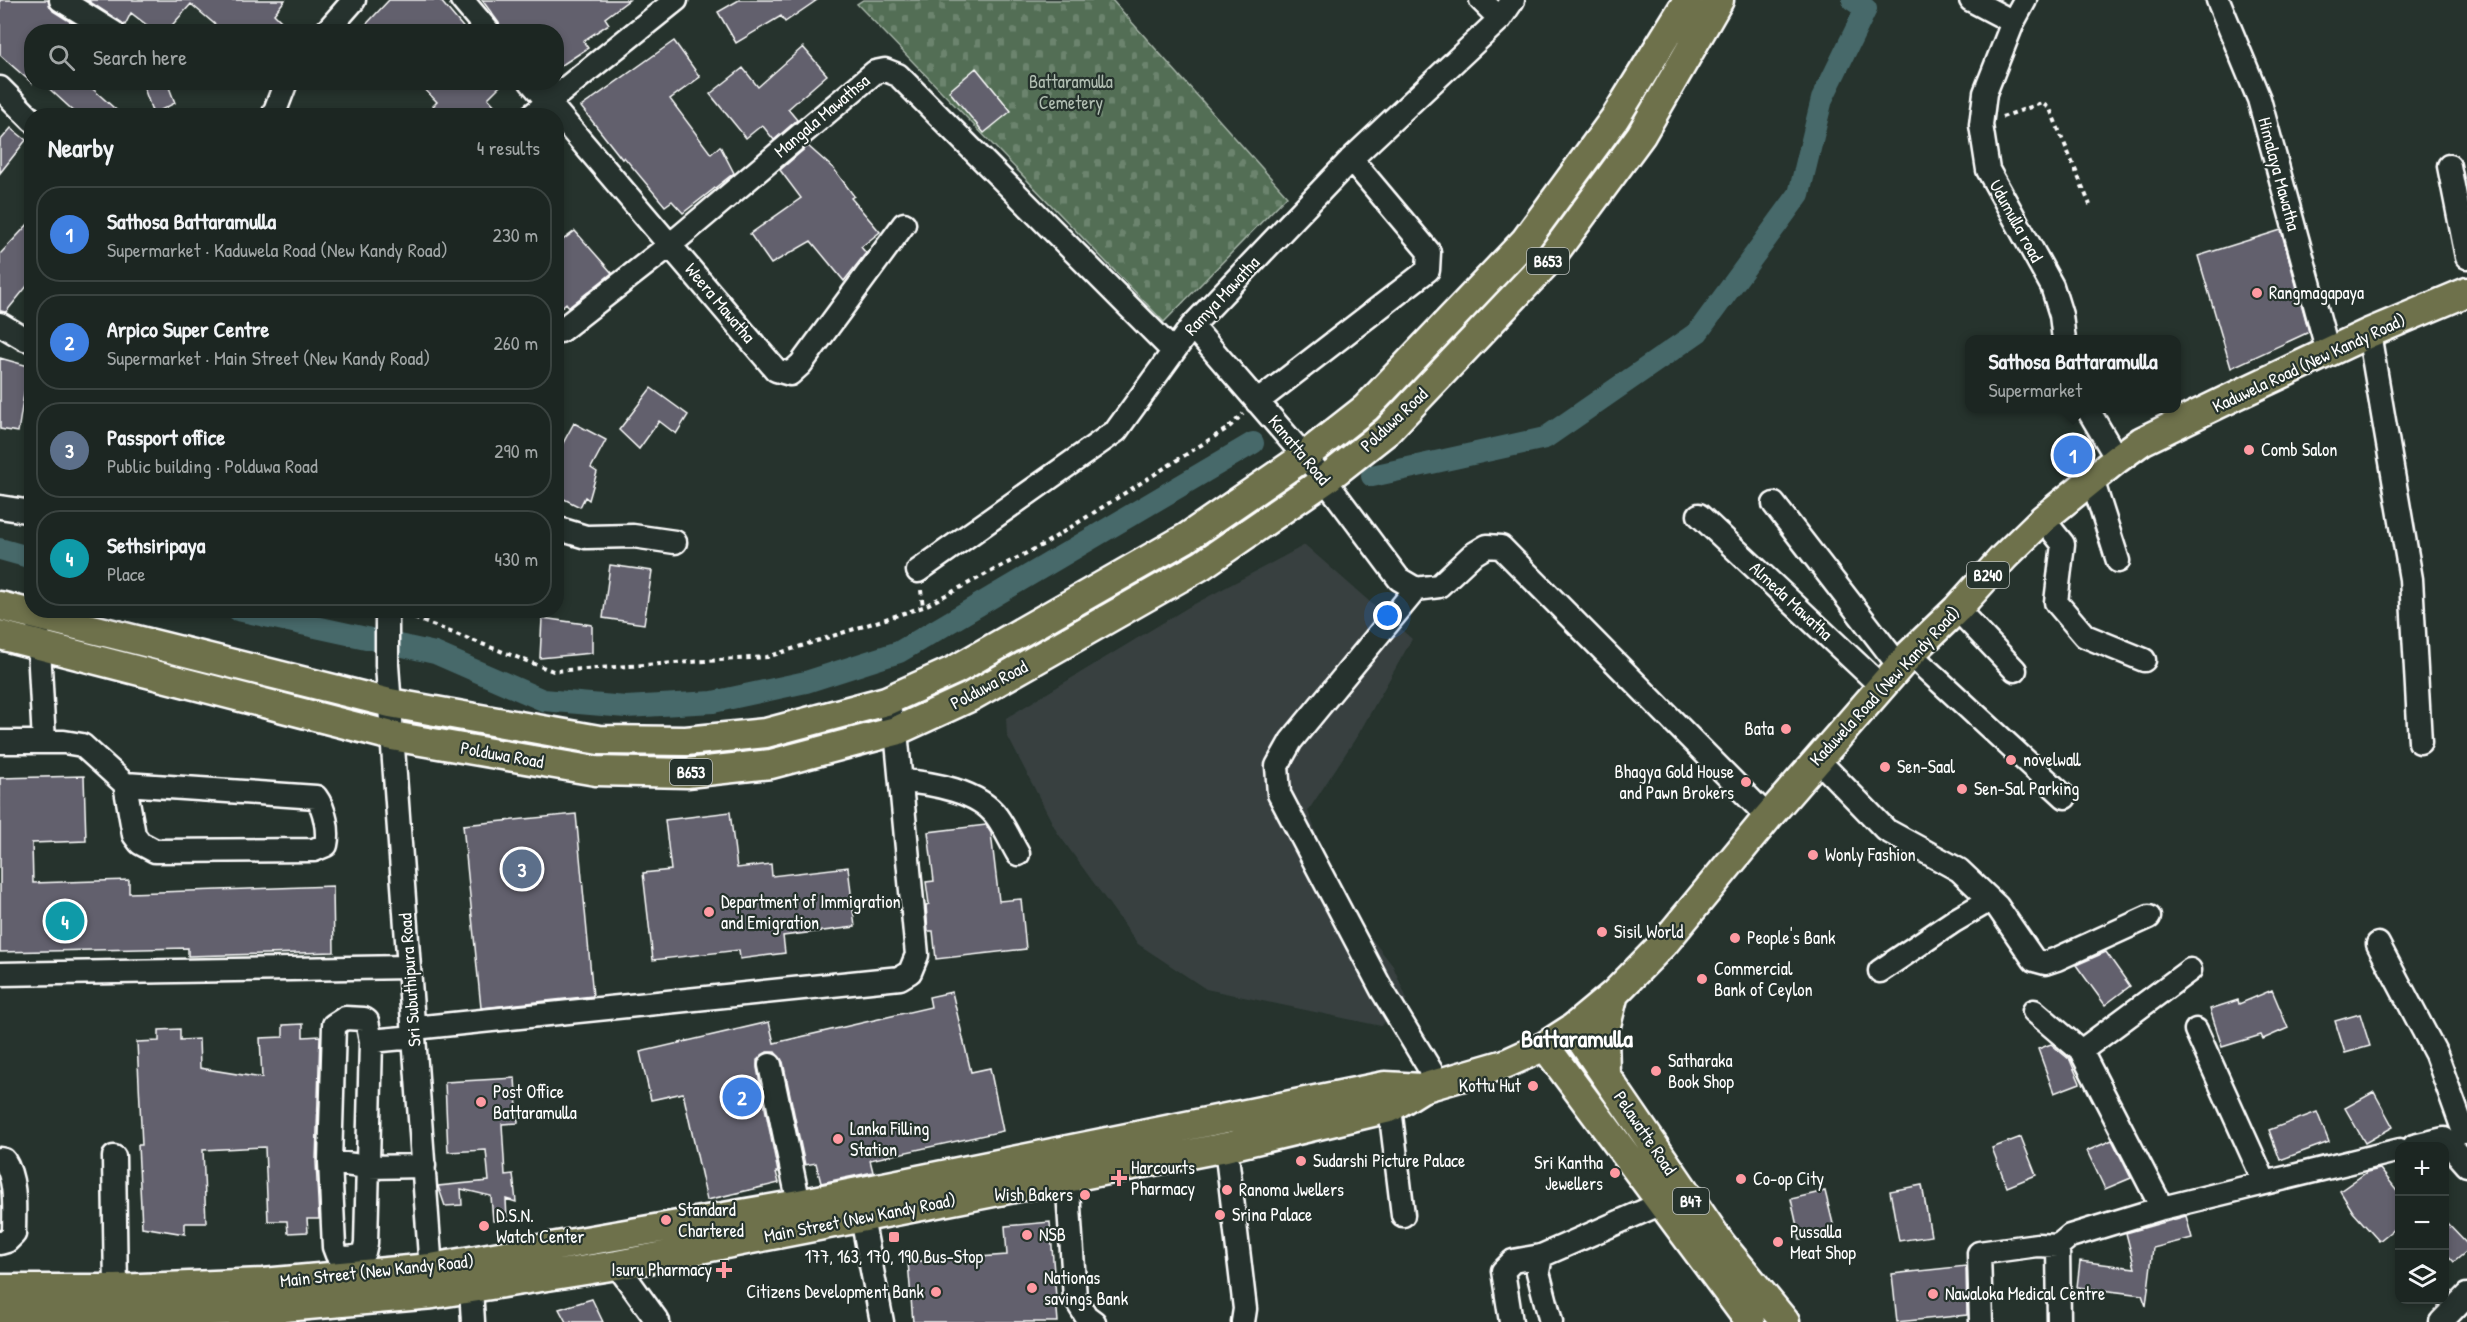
<!DOCTYPE html>
<meta charset="utf-8">
<style>
body{margin:0;font-family:"Patrick Hand",sans-serif;background:#252e2a;color:#f1f3f6}
.controls{position:absolute;right:18px;bottom:18px;display:grid;overflow:hidden;border-radius:12px;box-shadow:0 3px 9px #0003}
.controls button{width:54px;height:54px;display:grid;place-items:center;padding:0;border:0;border-bottom:2px solid #3a4340;background:#1c2622;color:#f1f3f6;font:30px sans-serif}
.you{position:absolute;left:1388px;top:616px;width:21px;height:21px;margin:-15px;border:4px solid #fff;border-radius:50%;background:#1a73e8;box-shadow:0 0 0 9px #1a73e833}
.badge{display:grid;place-items:center;width:39px;height:39px;border-radius:50%;background:#ff9aa2;color:#fff;font-size:20px;font-weight:700}
.pin{position:absolute;translate:-50% -50%;border:3px solid #fff;box-shadow:0 2px 6px #0006}
.popup{position:absolute;left:1965px;top:335px;width:216px;height:78px;box-sizing:border-box;display:grid;place-content:center;border-radius:12px;background:#1c2622;filter:drop-shadow(0 2px 4px #0005);font-size:20px;white-space:nowrap;color:#a0a5a5}
.popup b{font-size:22px;color:#f1f3f6}
.popup::after{content:'';position:absolute;left:50%;top:100%;margin-left:-12px;border:12px solid transparent;border-top-color:#1c2622}
.list{margin:0;padding:0;list-style:none}
h2{display:flex;justify-content:space-between;align-items:center;height:78px;margin:0;padding:0 24px;font-size:26px}
h2 small{font-size:20px;font-weight:400;color:#a0a5a5}
.list li{display:grid;grid-template-columns:39px 1fr auto;gap:18px;align-items:center;box-sizing:border-box;height:96px;margin:0 12px 12px;padding:0 12px;border:2px solid #3a4340;border-radius:24px}
.list b{display:block;font-size:22px;white-space:nowrap}
.list p{margin:0;font-size:20px;white-space:nowrap;color:#a0a5a5}
.list em{font-size:20px;font-style:normal;color:#a0a5a5}
.icon{flex:none;width:33px;height:33px;fill:none;stroke:currentColor;stroke-width:2;stroke-linecap:round;stroke-linejoin:round}
.map{position:relative;flex:none;width:2467px;height:1322px;overflow:hidden}
.search{position:absolute;background:#1c2622;box-shadow:0 3px 9px #0003;left:24px;top:24px;width:540px;height:66px;display:flex;align-items:center;gap:15px;box-sizing:border-box;padding:0 21px;border-radius:24px;color:#a0a5a5;font-size:22px}
.panel{position:absolute;background:#1c2622;box-shadow:0 3px 9px #0003;left:24px;top:108px;width:540px;height:510px;border-radius:24px}
.map>svg:first-child{display:block}
</style>
<div class="map">
<svg width="2467" height="1322" viewBox="0 0 2467 1322">
<defs>
<pattern id="cemetery-stones" width="16" height="16" patternUnits="userSpaceOnUse" patternTransform="scale(1.5)"><rect width="16" height="16" fill="#526e55"/><path d="M2 7V4a2 2 0 0 1 4 0v3zM10 15v-3a2 2 0 0 1 4 0v3z" fill="#6c846e"/></pattern>
</defs>
<rect width="100%" height="100%" fill="#26332d"/>
<filter id="ink" filterUnits="userSpaceOnUse"><feTurbulence type="fractalNoise" baseFrequency=".0167" numOctaves="2"/><feDisplacementMap in="SourceGraphic" scale="12" xChannelSelector="R" yChannelSelector="G"/><feConvolveMatrix kernelMatrix="1 2 1 2 8 2 1 2 1" color-interpolation-filters="sRGB"/></filter>
<g filter="url(#ink)">
<path fill="#384140" d="M 1305,545 L 1412,639 L 1359,733 L 1308,811 L 1341,900 L 1393,966 L 1407,999 L 1381,1026 L 1206,989 L 1138,944 L 1057,832 L 1007,735 L 1006,718 L 1187,608 Z"/>
<path fill="url(#cemetery-stones)" stroke="#a8b6aa" stroke-width="1.5" d="M 863,0 L 1112,0 L 1287,196 L 1164,322 L 857,4 Z"/>
<g fill="none" stroke-linecap="round" stroke-linejoin="round">
<path stroke="#46696b" stroke-width="22" d="M 1372,476 L 1545,438 L 1698,332 L 1799,194 L 1822,99 L 1866,9 L 1853,0
M 0,549 L 32,558
M 238,610 L 435,653 L 543,700 L 626,707 L 713,702 L 806,682 L 899,652 L 1253,443"/>
</g>
<path fill="#62616d" stroke="#fff" stroke-width="1.5" d="M 0,0 L 48,0 L 53,11 L 74,24 L 70,32 L 32,32 L 32,83 L 0,55 Z
M 87,0 L 285,0 L 274,14 L 292,32 L 224,32 L 191,4 L 166,32 L 156,32 L 131,13 L 125,25 Z
M 389,0 L 440,0 L 467,32 L 359,32 Z
M 482,0 L 629,0 L 605,18 L 609,24 L 583,41 L 588,48 L 556,69 L 556,32 L 502,32 L 499,23 Z
M 739,0 L 817,0 L 785,22 L 781,16 L 736,43 L 718,12 Z
M 674,41 L 700,77 L 670,99 L 711,154 L 720,146 L 734,173 L 683,213 L 672,201 L 665,206 L 624,157 L 622,159 L 581,107 Z
M 803,47 L 827,75 L 788,109 L 797,120 L 774,140 L 762,125 L 746,138 L 710,94 L 743,68 L 758,87 Z
M 976,68 L 1011,111 L 984,133 L 949,91 Z
M 42,82 L 85,82 L 123,116 L 79,116 Z
M 142,82 L 167,82 L 175,103 L 153,114 Z
M 418,82 L 504,82 L 488,98 L 504,116 L 442,116 L 433,106 L 437,102 Z
M 11,128 L 26,140 L 0,173 L 0,141 Z
M 808,146 L 834,169 L 854,196 L 851,198 L 880,232 L 861,247 L 866,253 L 844,281 L 811,241 L 771,264 L 750,234 L 801,198 L 780,170 Z
M 32,220 L 32,280 L 6,312 L 0,311 L 0,254 Z
M 2281,230 L 2309,332 L 2231,368 L 2198,256 Z
M 575,231 L 612,273 L 569,307 L 566,303 L 556,312 L 556,245 Z
M 0,358 L 32,367 L 32,384 L 26,382 L 18,432 L 0,429 Z
M 651,388 L 688,415 L 676,434 L 659,421 L 639,449 L 619,430 Z
M 574,423 L 606,440 L 591,468 L 597,472 L 589,500 L 585,497 L 580,507 L 556,495 L 556,456 Z
M 610,565 L 652,571 L 644,624 L 603,618 Z
M 542,618 L 592,625 L 592,653 L 540,658 Z
M 84,776 L 86,841 L 32,843 L 33,883 L 129,880 L 129,893 L 333,886 L 334,952 L 188,956 L 188,948 L 0,952 L 0,778 Z
M 730,812 L 737,868 L 771,864 L 772,876 L 848,867 L 855,927 L 783,936 L 785,953 L 740,959 L 739,950 L 653,960 L 643,873 L 671,870 L 665,820 Z
M 576,814 L 593,996 L 481,1008 L 463,825 Z
M 986,825 L 991,833 L 999,901 L 1021,899 L 1026,949 L 936,959 L 933,931 L 928,931 L 926,905 L 929,904 L 926,882 L 934,881 L 928,832 Z
M 2106,952 L 2130,986 L 2105,1005 L 2076,965 Z
M 2272,990 L 2288,1028 L 2263,1039 L 2261,1035 L 2222,1047 L 2210,1009 L 2238,1000 L 2239,1004 Z
M 952,992 L 971,1072 L 990,1068 L 1003,1131 L 870,1160 L 873,1172 L 821,1183 L 816,1163 L 805,1165 L 783,1062 L 775,1052 L 767,1052 L 757,1060 L 757,1068 L 778,1172 L 776,1172 L 779,1183 L 707,1200 L 683,1093 L 651,1100 L 640,1052 L 769,1022 L 774,1043 L 931,1007 L 929,997 Z
M 2360,1014 L 2370,1046 L 2345,1053 L 2335,1021 Z
M 303,1024 L 303,1037 L 320,1036 L 316,1162 L 319,1219 L 307,1219 L 308,1232 L 288,1233 L 287,1221 L 268,1221 L 265,1147 L 203,1150 L 206,1223 L 185,1223 L 185,1234 L 142,1227 L 138,1145 L 142,1145 L 137,1042 L 159,1041 L 159,1030 L 180,1029 L 180,1040 L 199,1039 L 200,1068 L 262,1078 L 260,1038 L 283,1037 L 283,1025 Z
M 2051,1044 L 2070,1060 L 2080,1083 L 2054,1093 L 2038,1049 Z
M 515,1078 L 518,1123 L 502,1124 L 505,1175 L 513,1174 L 516,1202 L 506,1199 L 507,1220 L 493,1221 L 491,1196 L 461,1189 L 462,1205 L 445,1206 L 438,1186 L 489,1181 L 486,1150 L 448,1152 L 445,1082 Z
M 2374,1092 L 2393,1127 L 2365,1143 L 2345,1108 Z
M 2317,1112 L 2329,1142 L 2280,1160 L 2269,1130 Z
M 2021,1137 L 2036,1175 L 2007,1187 L 1992,1148 Z
M 2112,1140 L 2131,1178 L 2105,1189 L 2087,1151 Z
M 2380,1169 L 2400,1194 L 2400,1224 L 2379,1241 L 2353,1212 L 2340,1191 L 2367,1172 Z
M 1922,1185 L 1931,1236 L 1899,1241 L 1890,1191 Z
M 1825,1191 L 1835,1232 L 1800,1240 L 1791,1199 Z
M 2186,1216 L 2192,1238 L 2153,1248 L 2146,1306 L 2142,1295 L 2077,1287 L 2080,1261 L 2135,1268 L 2126,1233 Z
M 2445,1221 L 2467,1244 L 2467,1251 L 2454,1262 L 2445,1252 Z
M 1050,1222 L 1058,1322 L 913,1322 L 908,1262 L 1007,1255 L 1005,1226 Z
M 1966,1266 L 1967,1315 L 1897,1322 L 1892,1274 Z
M 592,1299 L 603,1322 L 566,1322 L 559,1309 Z"/>
<g fill="none" stroke-linecap="round" stroke-linejoin="round">
<g stroke="#fff" stroke-width="27">
<path id="minor" d="M 61,0 L 113,32
M 462,0 L 489,32
M 1481,0 L 1500,19
M 1971,0 L 2013,22
M 2025,0 L 2013,22 L 1985,93 L 1981,125 L 1988,170 L 2052,286 L 2061,315 L 2064,340
M 2218,0 L 2259,99 L 2328,352
M 326,32 L 354,0
M 531,82 L 776,370 L 790,374 L 801,364 L 904,224
M 0,88 L 32,120
M 273,116 L 286,82
M 531,116 L 676,0
M 2449,166 L 2467,257
M 0,324 L 25,339 L 32,334
M 1192,326 L 1325,480 L 1399,579 L 1416,589 L 1439,586 L 1472,555 L 1487,546 L 1501,547 L 1768,817
M 560,331 L 670,245 L 875,72 L 885,70 L 898,75 L 1173,351
M 2369,333 L 2411,579 L 2420,742
M 1257,402 L 1428,270 L 1429,252 L 1351,159
M 2087,408 L 2117,459
M 2092,479 L 2118,561
M 1774,504 L 1900,667
M 0,507 L 32,512
M 1699,515 L 1882,687
M 2043,519 L 2063,544 L 2056,602 L 2085,636 L 2144,660
M 556,528 L 586,537 L 633,536 L 675,542
M 918,571 L 1116,431 L 1192,326 L 1351,159 L 1500,19 L 1513,0
M 1416,589 L 1291,741 L 1277,766 L 1279,794 L 1382,990 L 1439,1084
M 1957,609 L 2015,670
M 387,610 L 387,665 L 432,1284
M 38,629 L 44,742
M 1910,654 L 2065,797
M 0,742 L 64,742 L 82,745 L 125,784 L 316,797 C 325,809 329,831 326,845 L 314,850 L 155,851 L 140,843 L 134,835 L 125,784
M 1817,759 L 1886,830 L 1959,870 L 1997,906 L 2034,960 L 2045,963 L 2057,959 L 2149,917
M 902,781 C 932,783 979,791 997,817 C 1005,828 1011,842 1018,854
M 2378,944 L 2436,1054 L 2464,1132
M 1880,971 L 1954,921 L 1990,900
M 0,974 L 409,967
M 2034,1011 L 2081,1051 L 2162,1208
M 345,1018 L 364,1019 L 367,1021 L 371,1041 L 366,1243 L 364,1252 C 357,1258 345,1260 337,1255 L 334,1247 L 330,1162 L 334,1025 Z
M 414,1028 L 900,978 L 910,972 L 917,955 L 896,731 L 886,701
M 2196,1030 L 2265,1183
M 371,1041 L 414,1037
M 2081,1051 L 2190,970
M 770,1065 L 799,1204
M 1390,1108 L 1403,1215
M 2414,1146 L 2444,1139 L 2467,1165
M 1226,1147 L 1245,1309 L 1243,1322
M 114,1157 L 116,1289
M 0,1159 L 4,1160 C 17,1180 14,1211 14,1234 L 7,1241 L 0,1243
M 330,1162 L 368,1167 L 424,1166
M 1063,1162 L 1067,1176 L 1075,1298 L 1086,1316 L 1094,1322
M 862,1218 L 882,1322
M 617,1265 L 658,1322
M 471,1288 L 473,1322
M 1511,1322 L 1503,1271 L 1513,1261 L 1541,1256
M 1551,1322 L 1538,1272 L 1541,1256 L 1676,1197
M 1981,1322 L 1979,1253 L 2037,1245 L 2058,1246
M 2059,1322 L 2058,1246 L 2070,1236 L 2162,1208 L 2400,1150
M 2441,1322 L 2467,1295"/>
</g>
<g stroke="#fff" stroke-width="33">
<path id="major" d="M 0,606 L 390,703 L 599,740 L 686,741 L 766,733 L 886,701 L 955,670 L 1186,538 L 1305,456 L 1366,408 L 1525,241 L 1615,118 L 1688,0
M 0,635 L 392,736 L 596,771 L 687,773 L 771,764 L 896,731 L 970,697 L 1202,565 L 1325,480 L 1387,431 L 1549,260 L 1641,135 L 1719,0
M 1573,1028 L 1721,1244 L 1785,1322
M 1545,1046 L 1750,1322
M 1605,1074 L 1604,1033 L 1614,994
M 0,1289 L 116,1289 L 263,1283 L 431,1268 L 799,1204 L 1385,1086 L 1422,1088 L 1505,1064 L 1545,1046 L 1573,1028 L 1614,994 L 1665,942 L 1768,817 L 1910,654 L 1957,609 L 2004,557 L 2043,519 L 2117,459 L 2142,441 L 2235,396 L 2369,333 L 2467,292
M 0,1316 L 251,1310 L 433,1294 L 617,1265 L 1226,1147 L 1390,1108 L 1422,1088"/>
</g>
<path stroke="#fff" stroke-width="4" stroke-dasharray="4.5 4.5" stroke-linecap="butt" d="M 2002,117 L 2042,103 L 2050,109 L 2090,205
M 921,590 L 923,607
M 406,615 L 553,671 L 767,657 L 923,607 L 1044,544 L 1228,428 L 1243,414"/>
<use href="#minor" stroke="#26332d" stroke-width="22"/>
<use href="#major" stroke="#6e714b" stroke-width="28"/>
</g>
</g>
<g fill="#ff9aa2" stroke="#26332d" stroke-width="2">
<circle cx="2257" cy="293" r="6"/>
<circle cx="2249" cy="450" r="6"/>
<circle cx="1786" cy="729" r="6"/>
<circle cx="2011" cy="760" r="6"/>
<circle cx="1885" cy="767" r="6"/>
<circle cx="1746" cy="782" r="6"/>
<circle cx="1962" cy="789" r="6"/>
<circle cx="1813" cy="855" r="6"/>
<circle cx="709" cy="912" r="6"/>
<circle cx="1602" cy="932" r="6"/>
<circle cx="1735" cy="938" r="6"/>
<circle cx="1702" cy="979" r="6"/>
<circle cx="1656" cy="1071" r="6"/>
<circle cx="1533" cy="1086" r="6"/>
<circle cx="481" cy="1102" r="6"/>
<circle cx="838" cy="1139" r="6"/>
<circle cx="1301" cy="1161" r="6"/>
<circle cx="1615" cy="1173" r="6"/>
<path d="M1116 1169h6v6h6v6h-6v6h-6v-6h-6v-6h6z"/>
<circle cx="1741" cy="1179" r="6"/>
<circle cx="1227" cy="1190" r="6"/>
<circle cx="1085" cy="1195" r="6"/>
<circle cx="1220" cy="1215" r="6"/>
<circle cx="666" cy="1220" r="6"/>
<circle cx="484" cy="1226" r="6"/>
<circle cx="1027" cy="1235" r="6"/>
<rect x="888" y="1231" width="12" height="12" rx="3"/>
<circle cx="1778" cy="1242" r="6"/>
<path d="M721 1261h6v6h6v6h-6v6h-6v-6h-6v-6h6z"/>
<circle cx="1032" cy="1288" r="6"/>
<circle cx="936" cy="1292" r="6"/>
<circle cx="1933" cy="1294" r="6"/>
</g>
<g text-anchor="middle" stroke-width="4.5" stroke-linejoin="round" paint-order="stroke">
<g fill="#26332d" stroke="#bec2c0" stroke-width="1.5">
<rect x="1527" y="248" width="42" height="26" rx="4.5"/>
<rect x="1967" y="562" width="42" height="26" rx="4.5"/>
<rect x="670" y="759" width="42" height="26" rx="4.5"/>
<rect x="1673" y="1188" width="36" height="26" rx="4.5"/>
</g>
<g font-size="16" font-weight="bold" fill="#fff">
<text x="1548" y="267">B653</text>
<text x="1988" y="581">B240</text>
<text x="691" y="778">B653</text>
<text x="1691" y="1207">B47</text>
</g>
<g font-size="18" fill="#b1beb2" stroke="#26332d">
<text x="1071" y="88">Battaramulla<tspan x="1071" dy="21">Cemetery</tspan></text>
</g>
<g font-size="18" fill="#fff" stroke="#26332d">
<text transform="translate(822 116) rotate(-40)" y="6">Mangala Mawathsa</text>
<text transform="translate(2279 174) rotate(75)" y="6">Himalaya Mawatha</text>
<text transform="translate(2016 221) rotate(61)" y="6">Udumulla road</text>
<text transform="translate(1222 296) rotate(-47)" y="6">Ramya Mawatha</text>
<text transform="translate(720 303) rotate(50)" y="6">Weera Mawatha</text>
<text transform="translate(2309 363) rotate(-25)" y="6">Kaduwela Road (New Kandy Road)</text>
<text transform="translate(1394 420) rotate(-43)" y="6">Polduwa Road</text>
<text transform="translate(1299 450) rotate(50)" y="6">Kanatta Road</text>
<text transform="translate(1791 601) rotate(43)" y="6">Almeda Mawatha</text>
<text transform="translate(989 685) rotate(-28)" y="6">Polduwa Road</text>
<text transform="translate(1885 686) rotate(-47)" y="6">Kaduwela Road (New Kandy Road)</text>
<text transform="translate(502 755) rotate(10)" y="6">Polduwa Road</text>
<text transform="translate(410 980) rotate(-94)" y="6">Sri Subuthipura Road</text>
<text transform="translate(1645 1133) rotate(56)" y="6">Pelawatte Road</text>
<text transform="translate(860 1218) rotate(-11)" y="6">Main Street (New Kandy Road)</text>
<text transform="translate(377 1271) rotate(-6)" y="6">Main Street (New Kandy Road)</text>
</g>
<g font-size="18" fill="#fff" stroke="#26332d" text-anchor="start">
<text x="2269" y="299">Rangmagapaya</text>
<text x="2261" y="456">Comb Salon</text>
<text x="1774" y="735" text-anchor="end">Bata</text>
<text x="2023" y="766">novelwall</text>
<text x="1897" y="773">Sen-Saal</text>
<text x="1734" y="778" text-anchor="end">Bhagya Gold House<tspan x="1734" dy="21">and Pawn Brokers</tspan></text>
<text x="1974" y="795">Sen-Sal Parking</text>
<text x="1825" y="861">Wonly Fashion</text>
<text x="721" y="908">Department of Immigration<tspan x="721" dy="21">and Emigration</tspan></text>
<text x="1614" y="938">Sisil World</text>
<text x="1747" y="944">People's Bank</text>
<text x="1714" y="975">Commercial<tspan x="1714" dy="21">Bank of Ceylon</tspan></text>
<text x="1668" y="1067">Satharaka<tspan x="1668" dy="21">Book Shop</tspan></text>
<text x="1521" y="1092" text-anchor="end">Kottu Hut</text>
<text x="493" y="1098">Post Office<tspan x="493" dy="21">Battaramulla</tspan></text>
<text x="850" y="1135">Lanka Filling<tspan x="850" dy="21">Station</tspan></text>
<text x="1313" y="1167">Sudarshi Picture Palace</text>
<text x="1603" y="1169" text-anchor="end">Sri Kantha<tspan x="1603" dy="21">Jewellers</tspan></text>
<text x="1131" y="1174">Harcourts<tspan x="1131" dy="21">Pharmacy</tspan></text>
<text x="1753" y="1185">Co-op City</text>
<text x="1239" y="1196">Ranoma Jwellers</text>
<text x="1073" y="1201" text-anchor="end">Wish Bakers</text>
<text x="678" y="1216">Standard<tspan x="678" dy="21">Chartered</tspan></text>
<text x="1232" y="1221">Srina Palace</text>
<text x="496" y="1222">D.S.N.<tspan x="496" dy="21">Watch Center</tspan></text>
<text x="1790" y="1238">Pussalla<tspan x="1790" dy="21">Meat Shop</tspan></text>
<text x="1039" y="1241">NSB</text>
<text x="894" y="1263" text-anchor="middle">177, 163, 170, 190 Bus-Stop</text>
<text x="712" y="1276" text-anchor="end">Isuru Pharmacy</text>
<text x="1044" y="1284">Nationas<tspan x="1044" dy="21">savings Bank</tspan></text>
<text x="924" y="1298" text-anchor="end">Citizens Development Bank</text>
<text x="1945" y="1300">Nawaloka Medical Centre</text>
</g>
<g font-size="24" font-weight="bold" fill="#fff" stroke="#26332d">
<text x="1577" y="1047">Battaramulla</text>
</g>
</g>
</svg>
<div class="controls">
<button>+</button>
<button>−</button>
<button><svg class="icon" aria-label="layers" viewBox="0 0 24 24"><path d="M12 4l9 5-9 5-9-5zM3 14l9 5 9-5"/></svg></button>
</div>
<div class="you"></div>
<div class="pin badge" style="left:2073px;top:455px;background:#3f7fe0">1</div>
<div class="popup"><b>Sathosa Battaramulla</b>Supermarket</div>
<div class="pin badge" style="left:742px;top:1097px;background:#3f7fe0">2</div>
<div class="pin badge" style="left:522px;top:869px;background:#5c6f8a">3</div>
<div class="pin badge" style="left:65px;top:921px;background:#0f9aa8">4</div>
<div class="search"><svg class="icon" aria-label="search" viewBox="0 0 24 24"><circle cx="10" cy="10" r="6"/><path d="M15 15l6 6"/></svg>Search here</div>
<section class="panel">
<h2>Nearby<small>4 results</small></h2>
<ul class="list">
<li><span class="badge" style="background:#3f7fe0">1</span><div><b>Sathosa Battaramulla</b><p>Supermarket · Kaduwela Road (New Kandy Road)</p></div><em>230 m</em></li>
<li><span class="badge" style="background:#3f7fe0">2</span><div><b>Arpico Super Centre</b><p>Supermarket · Main Street (New Kandy Road)</p></div><em>260 m</em></li>
<li><span class="badge" style="background:#5c6f8a">3</span><div><b>Passport office</b><p>Public building · Polduwa Road</p></div><em>290 m</em></li>
<li><span class="badge" style="background:#0f9aa8">4</span><div><b>Sethsiripaya</b><p>Place</p></div><em>430 m</em></li>
</ul>
</section>
</div>
